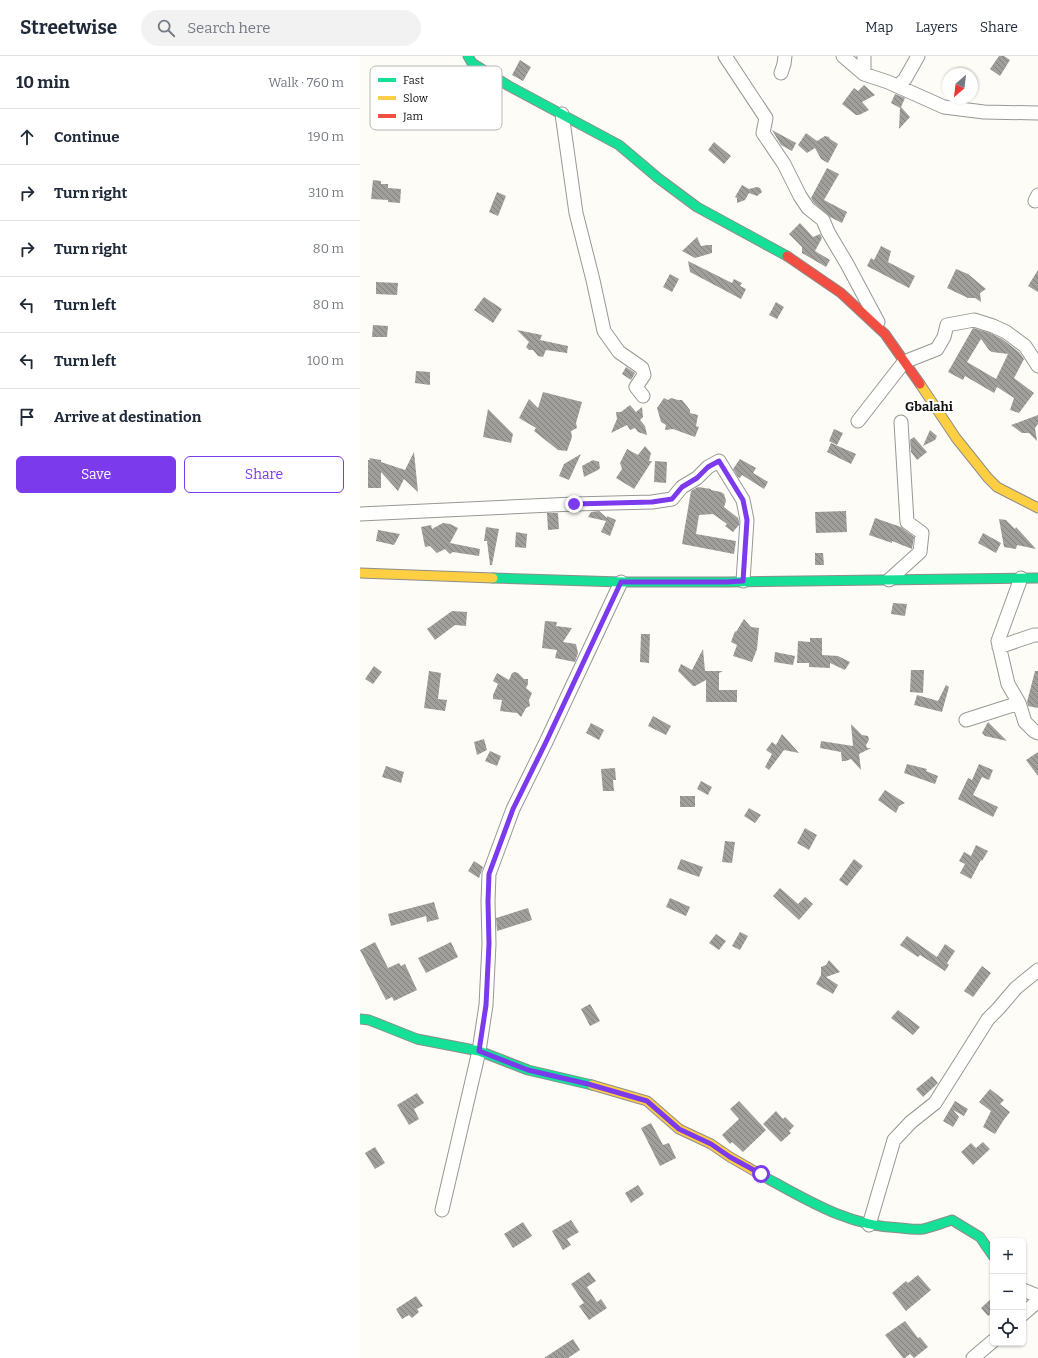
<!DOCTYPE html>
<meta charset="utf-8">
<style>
body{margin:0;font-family:Bitter,serif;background:#f2f2f3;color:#1f2937}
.controls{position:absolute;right:12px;bottom:12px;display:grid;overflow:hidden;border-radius:6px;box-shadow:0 1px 3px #0004}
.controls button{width:36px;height:36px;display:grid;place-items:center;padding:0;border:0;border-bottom:1px solid #e0e1e3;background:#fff;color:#1f2937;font:20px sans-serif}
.compass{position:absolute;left:582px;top:12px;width:36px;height:36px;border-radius:50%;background:#fff;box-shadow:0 1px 3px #0004;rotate:208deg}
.stop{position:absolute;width:12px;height:12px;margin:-9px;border:3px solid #7c3aed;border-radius:50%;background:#fff}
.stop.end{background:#7c3aed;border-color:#fff;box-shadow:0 1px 4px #0008}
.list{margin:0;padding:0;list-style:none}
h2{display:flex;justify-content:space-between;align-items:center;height:52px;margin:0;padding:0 16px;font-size:17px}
h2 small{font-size:13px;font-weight:400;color:#747a83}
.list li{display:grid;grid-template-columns:26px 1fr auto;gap:12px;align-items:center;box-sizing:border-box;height:56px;padding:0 16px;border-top:1px solid #e0e1e3}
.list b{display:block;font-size:15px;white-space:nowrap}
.list em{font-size:13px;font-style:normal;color:#747a83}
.actions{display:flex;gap:8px;padding:12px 16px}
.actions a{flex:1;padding:9px 0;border:1px solid #7c3aed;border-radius:6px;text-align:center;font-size:14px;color:#7c3aed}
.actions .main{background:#7c3aed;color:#fff}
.icon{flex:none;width:22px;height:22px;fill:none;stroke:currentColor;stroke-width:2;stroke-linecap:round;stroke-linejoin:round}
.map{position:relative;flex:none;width:678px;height:1302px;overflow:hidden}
header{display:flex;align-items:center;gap:24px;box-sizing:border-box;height:56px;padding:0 20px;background:#fff;border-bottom:1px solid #e0e1e3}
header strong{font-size:19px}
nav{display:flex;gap:22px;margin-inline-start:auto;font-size:14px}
.search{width:280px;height:36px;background:#f2f2f3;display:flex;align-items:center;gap:10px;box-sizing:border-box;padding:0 14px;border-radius:22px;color:#747a83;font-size:15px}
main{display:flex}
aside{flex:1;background:#fff}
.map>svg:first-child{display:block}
</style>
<header>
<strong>Streetwise</strong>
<div class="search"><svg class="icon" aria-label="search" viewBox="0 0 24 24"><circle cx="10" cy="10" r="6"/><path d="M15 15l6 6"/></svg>Search here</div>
<nav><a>Map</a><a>Layers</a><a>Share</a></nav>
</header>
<main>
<aside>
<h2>10 min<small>Walk · 760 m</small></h2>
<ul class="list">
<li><svg class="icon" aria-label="ahead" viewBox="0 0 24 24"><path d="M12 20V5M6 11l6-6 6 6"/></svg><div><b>Continue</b></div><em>190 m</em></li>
<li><svg class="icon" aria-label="right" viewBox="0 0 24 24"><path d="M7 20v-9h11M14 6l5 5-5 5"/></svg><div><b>Turn right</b></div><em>310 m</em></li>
<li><svg class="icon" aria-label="right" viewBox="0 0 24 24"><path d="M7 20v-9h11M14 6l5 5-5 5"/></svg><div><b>Turn right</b></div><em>80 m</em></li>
<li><svg class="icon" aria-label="left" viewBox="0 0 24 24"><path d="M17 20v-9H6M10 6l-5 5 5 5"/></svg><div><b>Turn left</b></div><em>80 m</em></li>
<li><svg class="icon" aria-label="left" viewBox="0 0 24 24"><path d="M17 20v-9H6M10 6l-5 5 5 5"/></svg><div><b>Turn left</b></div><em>100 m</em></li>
<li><svg class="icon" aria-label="arrive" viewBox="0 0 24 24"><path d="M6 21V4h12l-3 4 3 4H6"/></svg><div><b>Arrive at destination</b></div></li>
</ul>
<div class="actions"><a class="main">Save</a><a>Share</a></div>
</aside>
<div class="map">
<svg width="678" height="1302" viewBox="0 0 678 1302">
<defs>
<pattern id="building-back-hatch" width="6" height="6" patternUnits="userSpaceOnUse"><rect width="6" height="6" fill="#a19f9c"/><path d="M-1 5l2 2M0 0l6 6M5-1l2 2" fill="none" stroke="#82807e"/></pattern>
</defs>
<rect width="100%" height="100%" fill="#fdfcf7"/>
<path fill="url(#building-back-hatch)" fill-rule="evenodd" d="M 639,0 L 644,0 L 650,4 L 640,20 L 630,13 Z
M 160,4 L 171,11 L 163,25 L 152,19 Z
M 504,29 L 515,39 L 502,46 L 509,54 L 499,59 L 496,59 L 482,48 L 494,32 L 498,35 Z
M 535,38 L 545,42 L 541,51 L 550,61 L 539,73 L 540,52 L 531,47 Z
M 412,74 L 436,87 L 432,95 L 421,89 Z
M 446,77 L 457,85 L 465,80 L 469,81 L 470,83 L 478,88 L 468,107 L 461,103 L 455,92 L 447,97 L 438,89 Z
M 354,86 L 371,100 L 364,108 L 348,94 Z
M 467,112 L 479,118 L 464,144 L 487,156 L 482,167 L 470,161 L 454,147 L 451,142 Z
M 13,124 L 21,125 L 21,128 L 28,128 L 28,132 L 41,133 L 40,147 L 28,146 L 28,144 L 11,143 Z
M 382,129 L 389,133 L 397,131 L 400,132 L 402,136 L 397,140 L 389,137 L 385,144 L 377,147 L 377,142 L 375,141 Z
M 137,136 L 146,140 L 138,160 L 129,156 Z
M 440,167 L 453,181 L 460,178 L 462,182 L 455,195 L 470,204 L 466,211 L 442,197 L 442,191 L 429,178 Z
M 337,181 L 341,190 L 348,189 L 352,189 L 352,197 L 335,202 L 322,195 Z
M 521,190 L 531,195 L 528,206 L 555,220 L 549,232 L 507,210 L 511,202 L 514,204 Z
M 328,205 L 372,227 L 374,223 L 382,227 L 380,230 L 386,233 L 381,243 L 330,216 Z
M 596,213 L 608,218 L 626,233 L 620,237 L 621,246 L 615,242 L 608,242 L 587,232 Z
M 678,214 L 678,236 L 668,230 Z
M 310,218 L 319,223 L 312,236 L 303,231 Z
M 16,226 L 38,227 L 37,239 L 16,238 Z
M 124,241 L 142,253 L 133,267 L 114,254 Z
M 416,246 L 424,251 L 417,263 L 409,259 Z
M 13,269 L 28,270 L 27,281 L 12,281 Z
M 613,272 L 630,277 L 642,283 L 659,296 L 664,303 L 654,322 L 674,337 L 659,357 L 650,354 L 654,342 L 637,331 L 634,337 L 605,320 L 603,324 L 588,316 ZM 621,283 L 629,294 L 632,296 L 648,298 L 636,323 L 607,306 Z
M 157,274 L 182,279 L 180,284 L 208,290 L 207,297 L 186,294 L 183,301 L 178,300 L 173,294 L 169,294 L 166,291 L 169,286 Z
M 266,311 L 275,317 L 271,324 L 262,318 Z
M 56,315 L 70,316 L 70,329 L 55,327 Z
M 183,336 L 222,346 L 216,367 L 217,372 L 211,375 L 212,381 L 207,395 L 198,394 L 174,375 L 176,372 L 159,362 L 169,343 L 178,352 Z
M 304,342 L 308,344 L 311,342 L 318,344 L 322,344 L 330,354 L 330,357 L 338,359 L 336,370 L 339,371 L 335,381 L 313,373 L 305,374 L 306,369 L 301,366 L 297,352 Z
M 270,349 L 276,356 L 282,351 L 283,361 L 280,364 L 285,370 L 287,379 L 278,376 L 275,372 L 270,374 L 267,369 L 251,377 L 257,363 L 256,356 L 261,356 Z
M 128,353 L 153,378 L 151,387 L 123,381 Z
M 678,359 L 678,368 L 675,372 L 677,385 L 669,377 L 662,377 L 651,369 Z
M 474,373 L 483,377 L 477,389 L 469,385 Z
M 570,374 L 577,380 L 575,384 L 563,390 Z
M 554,381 L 567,396 L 557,404 L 551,396 L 550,384 Z
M 471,387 L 496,398 L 491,408 L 467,396 Z
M 285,390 L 291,397 L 289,405 L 292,405 L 274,433 L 256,422 L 262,413 L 260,407 L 267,393 L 278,399 Z
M 54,396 L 58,436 L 44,423 L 38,435 L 21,416 L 21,432 L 8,432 L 8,404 L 10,404 L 9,402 L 21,404 L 21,406 L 45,414 Z
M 221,398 L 209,424 L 199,420 L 204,408 Z
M 380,403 L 396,412 L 393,417 L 408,426 L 404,433 L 382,419 L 380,422 L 378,421 L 373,413 Z
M 233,404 L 239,406 L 240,412 L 238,414 L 224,421 L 222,410 Z
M 295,405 L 307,406 L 306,427 L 294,426 Z
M 338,431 L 351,433 L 351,434 L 361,436 L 364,438 L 366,445 L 364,451 L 378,462 L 379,465 L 379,469 L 373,476 L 365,470 L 367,468 L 353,458 L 339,459 L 336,478 L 376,485 L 374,498 L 322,488 L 331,435 Z
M 239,455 L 247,462 L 247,460 L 256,464 L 250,480 L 241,476 L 246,465 L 228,461 L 231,456 Z
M 486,455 L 487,476 L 456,477 L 455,456 Z
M 187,457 L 198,457 L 199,473 L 188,474 Z
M 515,462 L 541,471 L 554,481 L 552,493 L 532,485 L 532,487 L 509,479 Z
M 639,463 L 646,464 L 655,473 L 656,471 L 676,493 L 657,489 L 656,493 L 644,491 Z
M 83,467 L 90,468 L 98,472 L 90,487 L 120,493 L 119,500 L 93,496 L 90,498 L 85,493 L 77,497 L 70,490 L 65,491 L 61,471 L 71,469 L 72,473 Z
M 126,471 L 139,473 L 132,509 L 130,509 L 127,485 L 124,485 Z
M 18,474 L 40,478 L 34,489 L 16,485 Z
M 156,476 L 167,478 L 166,492 L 155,491 Z
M 623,477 L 641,487 L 636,497 L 618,487 Z
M 455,497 L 463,497 L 464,509 L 455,509 Z
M 533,547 L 547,548 L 545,560 L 531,558 Z
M 92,555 L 107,556 L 106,570 L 95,569 L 75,584 L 67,573 Z
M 384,563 L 391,571 L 399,572 L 397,593 L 392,606 L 373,600 L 377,589 L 371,586 L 375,575 L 376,576 Z
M 185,565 L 197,566 L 196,570 L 212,572 L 203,586 L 216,588 L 218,597 L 215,606 L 195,602 L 197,594 L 182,592 Z
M 281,578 L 290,578 L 289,607 L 280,606 Z
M 450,582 L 462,582 L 462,599 L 478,600 L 490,606 L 485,614 L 470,607 L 470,612 L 449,611 L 449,607 L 437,607 L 438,585 L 450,586 Z
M 343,593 L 345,615 L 363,615 L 359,617 L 359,634 L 377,634 L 377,646 L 346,646 L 346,624 L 335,630 L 333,630 L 318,615 L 321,608 L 332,614 Z
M 415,596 L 435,600 L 433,609 L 414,606 Z
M 14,610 L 22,616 L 13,628 L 5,623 Z
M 551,614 L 564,614 L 563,637 L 550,636 Z
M 69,615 L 81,617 L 78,643 L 87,644 L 85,655 L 64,652 Z
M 675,615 L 678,615 L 678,652 L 668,650 L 667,646 Z
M 155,616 L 158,617 L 164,623 L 168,623 L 168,628 L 166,632 L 172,637 L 169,644 L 170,650 L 166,652 L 161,661 L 157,657 L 140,655 L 142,644 L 133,643 L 133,639 L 138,628 L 133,625 L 137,617 L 149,624 L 152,617 Z
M 586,629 L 589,631 L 582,656 L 554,649 L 557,639 L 578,645 Z
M 293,660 L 311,670 L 306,679 L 288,670 Z
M 628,666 L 647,685 L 625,680 L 622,677 Z
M 231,667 L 244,674 L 239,684 L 226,677 Z
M 491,668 L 502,679 L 508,680 L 509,684 L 506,689 L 507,692 L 511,692 L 499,698 L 501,714 L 491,703 L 486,705 L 482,705 L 481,696 L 460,692 L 461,685 L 493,690 Z
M 422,678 L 439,697 L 424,694 L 409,714 L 405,711 L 412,698 L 406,694 L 412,686 L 416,689 Z
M 124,683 L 127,694 L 117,699 L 114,686 Z
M 130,695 L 141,700 L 137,710 L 125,705 Z
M 678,696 L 678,720 L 666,704 Z
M 547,708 L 567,713 L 566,715 L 578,720 L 575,728 L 544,717 Z
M 619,708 L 633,714 L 629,724 L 622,721 L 613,739 L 638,751 L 633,761 L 598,743 L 608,722 L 612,724 Z
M 26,710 L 44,716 L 41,727 L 22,721 Z
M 255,712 L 256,724 L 253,724 L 254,735 L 243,735 L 241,713 Z
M 341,725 L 352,731 L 348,739 L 337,733 Z
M 525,734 L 545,747 L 539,750 L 536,757 L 518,744 Z
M 320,740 L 335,740 L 335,751 L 320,751 Z
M 389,752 L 401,759 L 395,767 L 384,760 Z
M 445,772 L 457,779 L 449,794 L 437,787 Z
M 365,785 L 375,786 L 372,807 L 362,806 Z
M 616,789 L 628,795 L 622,805 L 621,804 L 611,823 L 600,817 L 605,808 L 599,805 L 604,796 L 611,800 Z
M 321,803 L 343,811 L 339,821 L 317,813 Z
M 494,803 L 503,810 L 487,830 L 479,824 Z
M 114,805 L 123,811 L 119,822 L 108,815 Z
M 420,832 L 438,848 L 445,841 L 453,848 L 439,864 L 413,840 Z
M 310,842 L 330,851 L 326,860 L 306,851 Z
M 74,846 L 79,863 L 67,866 L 66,860 L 31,870 L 28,858 Z
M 168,852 L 172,864 L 137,875 L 136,862 Z
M 380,876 L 388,880 L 380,894 L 372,890 Z
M 356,878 L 366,885 L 359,894 L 349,887 Z
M 547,880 L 577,901 L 585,888 L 595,895 L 587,907 L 589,909 L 585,915 L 560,899 L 558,901 L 540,889 Z
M 15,886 L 28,912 L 39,907 L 41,910 L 45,908 L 57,934 L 34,945 L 32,941 L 26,944 L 0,894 Z
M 91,886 L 98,901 L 66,917 L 58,902 Z
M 469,904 L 480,916 L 466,921 L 478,929 L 473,938 L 456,928 L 461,919 L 461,911 L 466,909 Z
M 622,910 L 631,917 L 613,941 L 604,935 Z
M 230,948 L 240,965 L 230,970 L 221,953 Z
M 538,954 L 560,971 L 553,979 L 531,962 Z
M 572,1020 L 578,1027 L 563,1041 L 556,1033 Z
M 630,1033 L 644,1044 L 640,1048 L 650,1056 L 643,1065 L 635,1078 L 623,1071 L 631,1055 L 619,1046 Z
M 57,1037 L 64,1047 L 54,1053 L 59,1063 L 49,1069 L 37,1049 Z
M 379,1045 L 406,1074 L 383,1096 L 372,1086 L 370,1088 L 362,1079 L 379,1063 L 370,1053 Z
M 595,1045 L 608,1053 L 604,1060 L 593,1054 L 599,1061 L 593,1071 L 583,1065 Z
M 416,1055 L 423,1063 L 425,1061 L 434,1070 L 429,1075 L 431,1077 L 421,1086 L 403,1068 Z
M 291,1067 L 303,1089 L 309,1087 L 316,1102 L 300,1110 L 281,1072 Z
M 623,1086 L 630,1093 L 613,1109 L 601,1096 L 611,1087 L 616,1092 Z
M 15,1091 L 25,1107 L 15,1113 L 5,1097 Z
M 278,1129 L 284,1138 L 271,1147 L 265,1137 Z
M 211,1164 L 219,1176 L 207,1183 L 211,1189 L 203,1194 L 192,1175 Z
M 163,1166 L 172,1180 L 153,1192 L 144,1178 Z
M 229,1216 L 236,1225 L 227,1231 L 237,1246 L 241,1243 L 247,1252 L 229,1264 L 219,1250 L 224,1247 L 211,1228 Z
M 558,1219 L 571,1234 L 546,1255 L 532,1237 L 546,1225 L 548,1227 Z
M 56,1240 L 63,1250 L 57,1253 L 59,1256 L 52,1262 L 49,1259 L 42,1263 L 36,1253 Z
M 633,1241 L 633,1256 L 628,1260 L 621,1252 Z
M 545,1265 L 558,1282 L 560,1281 L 568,1291 L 554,1302 L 550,1298 L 545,1302 L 543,1302 L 525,1279 Z
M 213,1283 L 220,1294 L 208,1302 L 184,1302 Z"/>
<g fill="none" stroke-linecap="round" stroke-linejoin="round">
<g stroke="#979795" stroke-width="15">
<path id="street" d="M 365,0 L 406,62 L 403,77 L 424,108 L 440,140 L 448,152 L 463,164 L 468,176 L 487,208 L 518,266
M 483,0 L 504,18 L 528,26 L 584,51 L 624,56 L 678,57
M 504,0 L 504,18
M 421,17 L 424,8 L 425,0
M 538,30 L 545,23 L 558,0
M 202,58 L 216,157 L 233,224 L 244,275 L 259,296 L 282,312 L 284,319 L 276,331 L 283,340
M 675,145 L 678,139
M 498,365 L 544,306 L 577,293 L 584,281 L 587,269 L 614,264 L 633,270 L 646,276 L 665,290 L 678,310
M 0,458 L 214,448 L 292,446 L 312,443 L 322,431 L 337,422 L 348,411 L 359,405 L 383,444 L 387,464 L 383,525
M 661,522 L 638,585 L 648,628 L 659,647 L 665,666 L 674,675 L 678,677
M 529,524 L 560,496 L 562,477 L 547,466 L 541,366
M 639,591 L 674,579 L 678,579
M 606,664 L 659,647
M 82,1154 L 119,995 L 126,949 L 129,888 L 128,845 L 129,818 L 153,753 L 186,686 L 261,526
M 509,1169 L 534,1084 L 551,1066 L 575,1047 L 628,963 L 638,953 L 656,932 L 678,914
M 663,1234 L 678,1240
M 663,1258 L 678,1245
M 613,1302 L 633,1285"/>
</g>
<g stroke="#8e8d8b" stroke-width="11">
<path id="fast" d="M 108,0 L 112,7 L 149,30 L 259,89 L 298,122 L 337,151 L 427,200
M 133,522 L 261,526 L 366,526 L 678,522
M 0,963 L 9,964 L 57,983 L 119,995 L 168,1014 L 232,1029
M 403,1120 C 447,1144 490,1171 541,1172 C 548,1173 556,1174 563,1173 C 573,1171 582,1167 592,1164 L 620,1181 L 633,1200"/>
</g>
<g stroke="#8e8d8b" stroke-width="11">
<path id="slow" d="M 560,328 L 596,382 L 628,422 L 637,431 L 678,452
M 0,517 L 133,522
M 232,1029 L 287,1045 L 319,1073 L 351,1088 L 370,1101 L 403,1120"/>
</g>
<g stroke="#8e8d8b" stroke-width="11">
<path id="jam" d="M 427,200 L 481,237 L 525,278 L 560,328"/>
</g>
<use href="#street" stroke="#fffffe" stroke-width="13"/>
<use href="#fast" stroke="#16e098" stroke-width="9"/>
<use href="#slow" stroke="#ffcf43" stroke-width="9"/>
<use href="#jam" stroke="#f24e42" stroke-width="9"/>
</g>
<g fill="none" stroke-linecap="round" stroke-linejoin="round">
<path stroke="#7c3aed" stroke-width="5" d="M 214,448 L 292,446 L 312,443 L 322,431 L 337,422 L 348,411 L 359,405 L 383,444 L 387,464 L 383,525 L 366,526 L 261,526 L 186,686 L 153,753 L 129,818 L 128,845 L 129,888 L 126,949 L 119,995 L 168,1014 L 228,1028 L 287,1045 L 319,1073 L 351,1088 L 370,1101 L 401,1118"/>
</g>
<g text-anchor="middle" stroke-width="4" stroke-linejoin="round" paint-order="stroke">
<g font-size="13" font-weight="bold" fill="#111" stroke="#fff">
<text x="569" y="355">Gbalahi</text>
</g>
</g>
<rect x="10" y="10" width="132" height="64" rx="6" fill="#fff" stroke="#b8b8b8" stroke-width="1"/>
<rect x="18" y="22" width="18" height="4" fill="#16e098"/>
<rect x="18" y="40" width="18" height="4" fill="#ffcf43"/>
<rect x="18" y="58" width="18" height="4" fill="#f24e42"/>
<g font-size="11" fill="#111">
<text x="43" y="28">Fast</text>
<text x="43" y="46">Slow</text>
<text x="43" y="64">Jam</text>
</g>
</svg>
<div class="controls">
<button>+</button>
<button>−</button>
<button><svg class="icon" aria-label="locate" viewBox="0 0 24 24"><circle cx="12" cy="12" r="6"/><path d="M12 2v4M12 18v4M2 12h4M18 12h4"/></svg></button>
</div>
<svg class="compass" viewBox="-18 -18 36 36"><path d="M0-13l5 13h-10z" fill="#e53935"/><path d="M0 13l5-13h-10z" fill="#747a83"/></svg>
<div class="stop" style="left:401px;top:1118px"></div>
<div class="stop end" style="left:214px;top:448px"></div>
</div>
</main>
